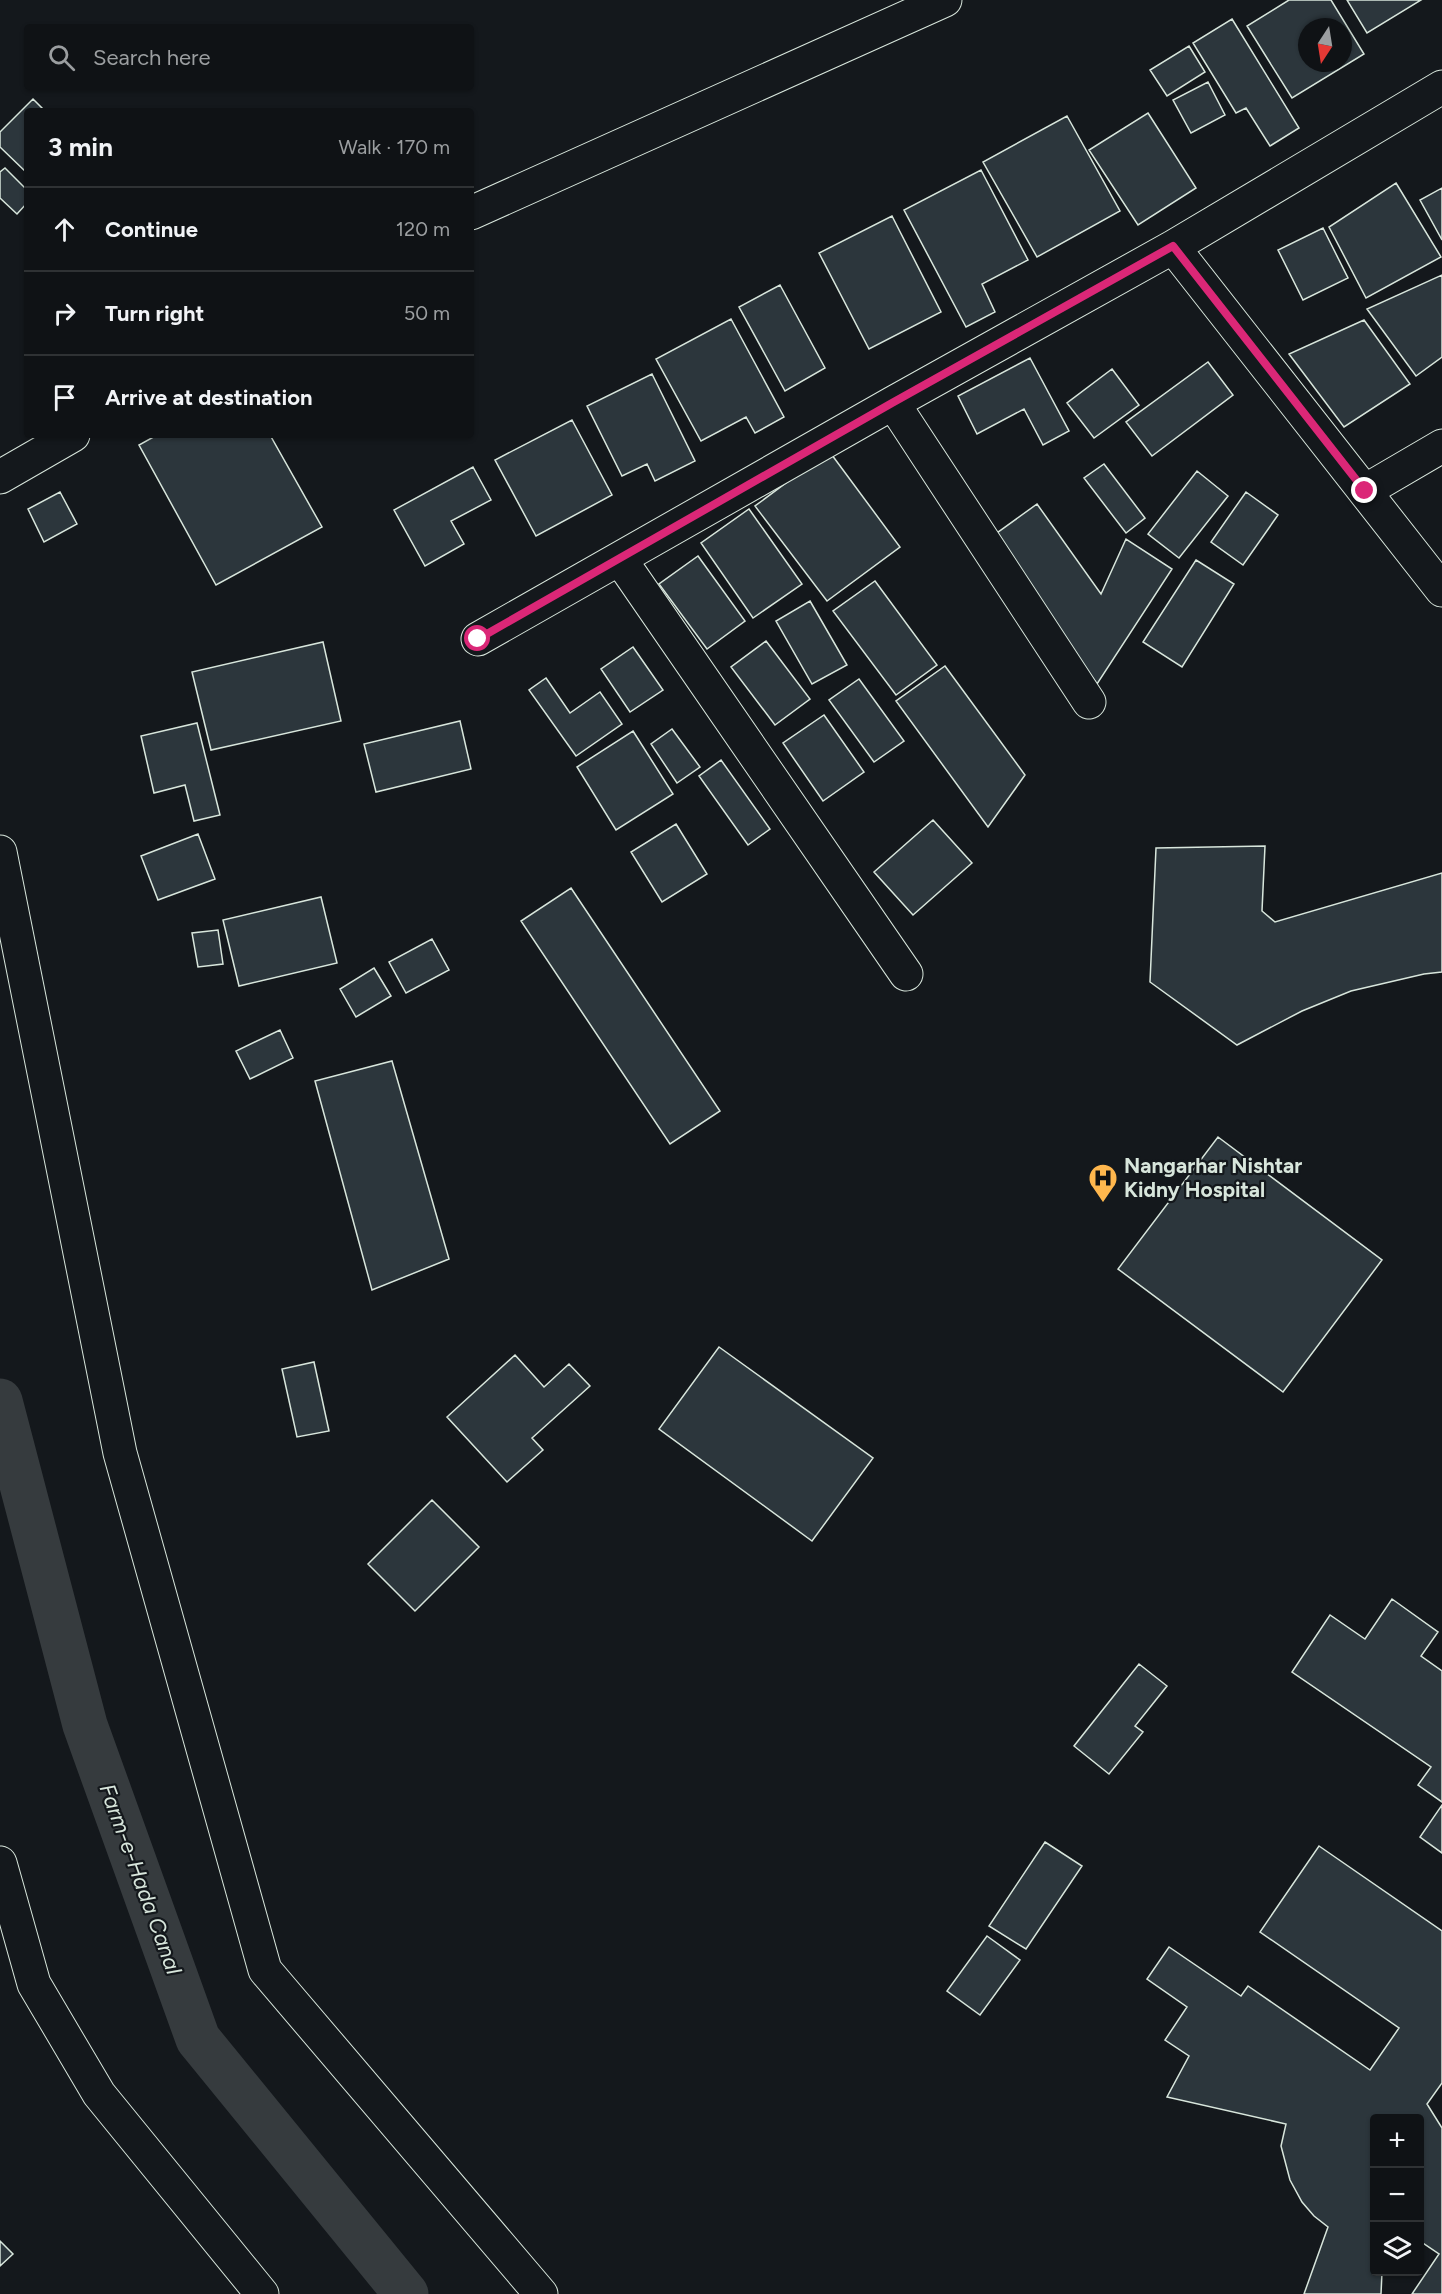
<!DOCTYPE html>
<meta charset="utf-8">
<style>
body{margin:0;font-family:Figtree,sans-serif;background:#181b1e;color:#f1f3f6}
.controls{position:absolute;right:18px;bottom:18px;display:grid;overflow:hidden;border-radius:6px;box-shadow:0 2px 4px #0004}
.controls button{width:54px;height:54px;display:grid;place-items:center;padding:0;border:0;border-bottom:2px solid #2f3234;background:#0f1215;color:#f1f3f6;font:30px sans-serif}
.compass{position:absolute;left:1298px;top:18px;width:54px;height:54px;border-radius:50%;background:#0f1215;box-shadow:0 2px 4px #0004;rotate:192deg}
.stop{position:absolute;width:18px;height:18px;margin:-14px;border:4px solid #db2777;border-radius:50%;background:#fff}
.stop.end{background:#db2777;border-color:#fff;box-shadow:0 2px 6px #0008}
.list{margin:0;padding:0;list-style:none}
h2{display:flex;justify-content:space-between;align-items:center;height:78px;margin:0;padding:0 24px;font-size:26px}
h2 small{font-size:20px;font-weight:400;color:#9b9ea0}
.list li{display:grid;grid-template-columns:39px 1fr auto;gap:18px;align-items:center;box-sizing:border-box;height:84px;padding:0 24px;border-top:2px solid #2f3234}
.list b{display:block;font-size:22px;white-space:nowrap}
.list em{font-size:20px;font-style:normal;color:#9b9ea0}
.icon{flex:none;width:33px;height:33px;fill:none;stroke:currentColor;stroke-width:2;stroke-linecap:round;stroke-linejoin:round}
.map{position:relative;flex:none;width:1442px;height:2294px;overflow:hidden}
.search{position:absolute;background:#0f1215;box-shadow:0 2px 4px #0004;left:24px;top:24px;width:450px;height:66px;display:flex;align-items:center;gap:15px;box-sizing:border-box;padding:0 21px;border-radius:6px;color:#9b9ea0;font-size:22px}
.panel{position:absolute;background:#0f1215;box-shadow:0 2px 4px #0004;left:24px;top:108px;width:450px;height:330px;border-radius:6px}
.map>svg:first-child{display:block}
</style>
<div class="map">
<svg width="1442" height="2294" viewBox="0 0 1442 2294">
<rect width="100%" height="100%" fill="#14181c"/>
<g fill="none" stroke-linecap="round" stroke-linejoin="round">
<path stroke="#363b3e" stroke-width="45" d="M 0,1401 L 85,1725 L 198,2039 L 406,2294"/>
</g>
<path fill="#2c363c" stroke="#d8e6dc" stroke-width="1.5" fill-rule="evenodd" d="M 1289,0 L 1331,0 L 1364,54 L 1292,98 L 1247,26 ZM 1307,27 L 1343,27 L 1343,63 L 1307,63 Z
M 1347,0 L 1421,0 L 1367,33 Z
M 1232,19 L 1299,128 L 1270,146 L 1246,108 L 1236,113 L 1193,43 Z
M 1189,46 L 1205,72 L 1167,96 L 1150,70 Z
M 1208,82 L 1225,115 L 1191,133 L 1173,100 Z
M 33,99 L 45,111 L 27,111 L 27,173 L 0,147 L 0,132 Z
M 1148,113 L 1196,188 L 1138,225 L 1089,150 Z
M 1067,116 L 1120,211 L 1037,257 L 983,162 Z
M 5,168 L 27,190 L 27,203 L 17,214 L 0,198 L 0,172 Z
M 981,170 L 1028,260 L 982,284 L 995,312 L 966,327 L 904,210 Z
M 1396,183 L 1441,257 L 1366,298 L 1329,227 Z
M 1442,188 L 1442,240 L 1420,200 Z
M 892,216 L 941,312 L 869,349 L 819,253 Z
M 1323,228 L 1348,278 L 1303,300 L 1278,250 Z
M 1442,275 L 1442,357 L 1416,376 L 1367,309 Z
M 780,285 L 825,368 L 785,391 L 739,307 Z
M 731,319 L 784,417 L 755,433 L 746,417 L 701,441 L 656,359 Z
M 1364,320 L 1410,384 L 1344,427 L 1289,354 Z
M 1030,358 L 1069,431 L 1043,445 L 1024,409 L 977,434 L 958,396 Z
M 1208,362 L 1233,395 L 1152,456 L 1126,422 Z
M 1112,369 L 1139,405 L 1094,438 L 1067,403 Z
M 652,374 L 695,461 L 655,481 L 647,464 L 622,476 L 587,406 Z
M 572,420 L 612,495 L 536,536 L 495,460 Z
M 157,435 L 270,435 L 322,527 L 216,585 L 139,445 Z
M 829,451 L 900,547 L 827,601 L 755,506 Z
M 1104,464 L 1145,518 L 1126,533 L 1084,478 Z
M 473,467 L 491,500 L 451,521 L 464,544 L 425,566 L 394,510 Z
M 1197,471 L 1228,496 L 1179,558 L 1148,534 Z
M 60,492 L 77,524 L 44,542 L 28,509 Z
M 1246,492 L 1278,515 L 1243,565 L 1211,542 Z
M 1037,504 L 1101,594 L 1126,539 L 1172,569 L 1097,684 L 990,538 Z
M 749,509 L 802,584 L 753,618 L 701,543 Z
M 698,556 L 745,621 L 707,649 L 659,584 Z
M 1196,560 L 1234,584 L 1182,667 L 1143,642 Z
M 875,581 L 937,665 L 896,695 L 833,611 Z
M 810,601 L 847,665 L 812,684 L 776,621 Z
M 766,641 L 810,699 L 775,725 L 731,667 Z
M 323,642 L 341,721 L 211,750 L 192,672 Z
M 633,647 L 663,690 L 630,712 L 601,669 Z
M 945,666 L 1025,775 L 988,827 L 896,701 Z
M 546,678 L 570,713 L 600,692 L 622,724 L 576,756 L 529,690 Z
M 859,679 L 904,741 L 874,762 L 829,700 Z
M 824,715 L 864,772 L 823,801 L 783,743 Z
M 460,721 L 471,769 L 376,792 L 364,744 Z
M 197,723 L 220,815 L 194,821 L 185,785 L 154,793 L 141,736 Z
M 672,729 L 700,767 L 677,783 L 651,744 Z
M 633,731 L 673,794 L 616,830 L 577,767 Z
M 721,760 L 770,829 L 748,845 L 699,776 Z
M 933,820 L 972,863 L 913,915 L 874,872 Z
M 676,824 L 707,874 L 662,902 L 631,852 Z
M 198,834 L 215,879 L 158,900 L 141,856 Z
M 1265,846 L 1262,911 L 1275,922 L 1442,873 L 1442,972 L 1424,974 L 1351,991 L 1302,1011 L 1237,1045 L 1150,982 L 1156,848 Z
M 571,888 L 720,1111 L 670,1144 L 521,921 Z
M 321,897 L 337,963 L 239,986 L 223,920 Z
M 218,930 L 223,964 L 198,967 L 192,933 Z
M 432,939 L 449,970 L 406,993 L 389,962 Z
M 374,968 L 391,996 L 356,1017 L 340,989 Z
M 280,1030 L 293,1058 L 250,1079 L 236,1051 Z
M 392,1061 L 449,1259 L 372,1290 L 315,1081 Z
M 1218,1137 L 1382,1260 L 1283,1392 L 1118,1269 Z
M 719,1347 L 873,1458 L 812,1541 L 659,1429 Z
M 515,1355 L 544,1387 L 569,1364 L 590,1386 L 532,1438 L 543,1450 L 507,1482 L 447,1417 Z
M 314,1362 L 329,1431 L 297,1437 L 282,1369 Z
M 432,1500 L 479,1547 L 415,1611 L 368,1564 Z
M 1392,1599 L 1438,1632 L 1421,1656 L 1442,1671 L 1442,1802 L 1418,1785 L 1431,1767 L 1292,1672 L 1330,1615 L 1365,1639 Z
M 1139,1664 L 1167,1686 L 1135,1726 L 1143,1732 L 1109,1774 L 1074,1746 Z
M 1442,1805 L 1442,1853 L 1420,1837 Z
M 1045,1842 L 1082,1866 L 1026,1949 L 989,1926 Z
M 1319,1846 L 1442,1931 L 1442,2083 L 1427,2104 L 1442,2128 L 1442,2294 L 1412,2294 L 1439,2254 L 1420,2241 L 1420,2118 L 1374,2118 L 1374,2272 L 1382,2272 L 1381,2294 L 1304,2294 L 1328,2227 L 1314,2216 L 1302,2202 L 1290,2180 L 1281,2146 L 1286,2124 L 1167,2097 L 1189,2056 L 1165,2040 L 1187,2007 L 1147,1979 L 1169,1947 L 1241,1996 L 1248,1986 L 1370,2070 L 1399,2028 L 1260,1932 Z
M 987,1936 L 1020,1960 L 980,2015 L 947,1991 Z
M 0,2241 L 13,2254 L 0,2266 Z"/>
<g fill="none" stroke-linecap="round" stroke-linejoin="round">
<g stroke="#d8e6dc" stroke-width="35">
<path id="street" d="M 471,213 L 945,0
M 1173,247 L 1442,590
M 893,403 L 1089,702
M 0,477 L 73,435
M 1365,491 L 1442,446
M 620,559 L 906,974
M 478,639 L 893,403 L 1173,247 L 1442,87
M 0,852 L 120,1453 L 265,1970 L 541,2294"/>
</g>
<g stroke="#d8e6dc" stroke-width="35">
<path id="secondary" d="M 0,1863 L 34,1984 L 99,2094 L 262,2294"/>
</g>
<use href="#street" stroke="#14181c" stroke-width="33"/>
<use href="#secondary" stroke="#14181c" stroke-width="33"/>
</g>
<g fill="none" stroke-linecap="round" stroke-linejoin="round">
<path stroke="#db2777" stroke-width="8" d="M 478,639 L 892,403 L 1173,246 L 1365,491"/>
</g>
<defs>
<g id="hospital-pin" transform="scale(1.5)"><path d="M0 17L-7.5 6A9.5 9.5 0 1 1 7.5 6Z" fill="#ffb74d" stroke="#14181c"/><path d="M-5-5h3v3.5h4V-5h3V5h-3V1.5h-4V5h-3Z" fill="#111"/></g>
</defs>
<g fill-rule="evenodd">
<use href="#hospital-pin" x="1103" y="1178"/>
</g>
<g text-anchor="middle" stroke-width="4.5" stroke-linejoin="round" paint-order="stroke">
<g font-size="21" font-weight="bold" fill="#d8e6dc" stroke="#14181c" text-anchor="start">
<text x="1124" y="1173">Nangarhar Nishtar<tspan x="1124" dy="24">Kidny Hospital</tspan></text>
</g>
<g font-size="22" font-style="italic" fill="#d8e6dc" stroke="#14181c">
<text transform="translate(141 1879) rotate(70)" y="8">Farm-e-Hada Canal</text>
</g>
</g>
</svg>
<div class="controls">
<button>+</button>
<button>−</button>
<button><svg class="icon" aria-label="layers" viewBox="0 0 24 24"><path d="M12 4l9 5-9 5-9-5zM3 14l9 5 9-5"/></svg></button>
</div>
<svg class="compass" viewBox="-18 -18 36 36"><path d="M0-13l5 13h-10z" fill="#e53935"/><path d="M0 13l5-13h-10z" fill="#9b9ea0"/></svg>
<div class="stop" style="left:478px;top:639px"></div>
<div class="stop end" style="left:1365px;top:491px"></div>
<div class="search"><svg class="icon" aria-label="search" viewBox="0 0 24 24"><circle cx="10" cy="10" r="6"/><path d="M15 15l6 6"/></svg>Search here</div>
<section class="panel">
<h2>3 min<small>Walk · 170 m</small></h2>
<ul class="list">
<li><svg class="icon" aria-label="ahead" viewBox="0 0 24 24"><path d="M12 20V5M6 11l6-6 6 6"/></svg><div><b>Continue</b></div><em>120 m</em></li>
<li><svg class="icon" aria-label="right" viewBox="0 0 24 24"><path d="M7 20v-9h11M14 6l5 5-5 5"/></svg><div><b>Turn right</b></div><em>50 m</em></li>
<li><svg class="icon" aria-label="arrive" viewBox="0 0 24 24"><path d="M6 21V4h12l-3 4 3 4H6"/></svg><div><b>Arrive at destination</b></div></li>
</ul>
</section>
</div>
